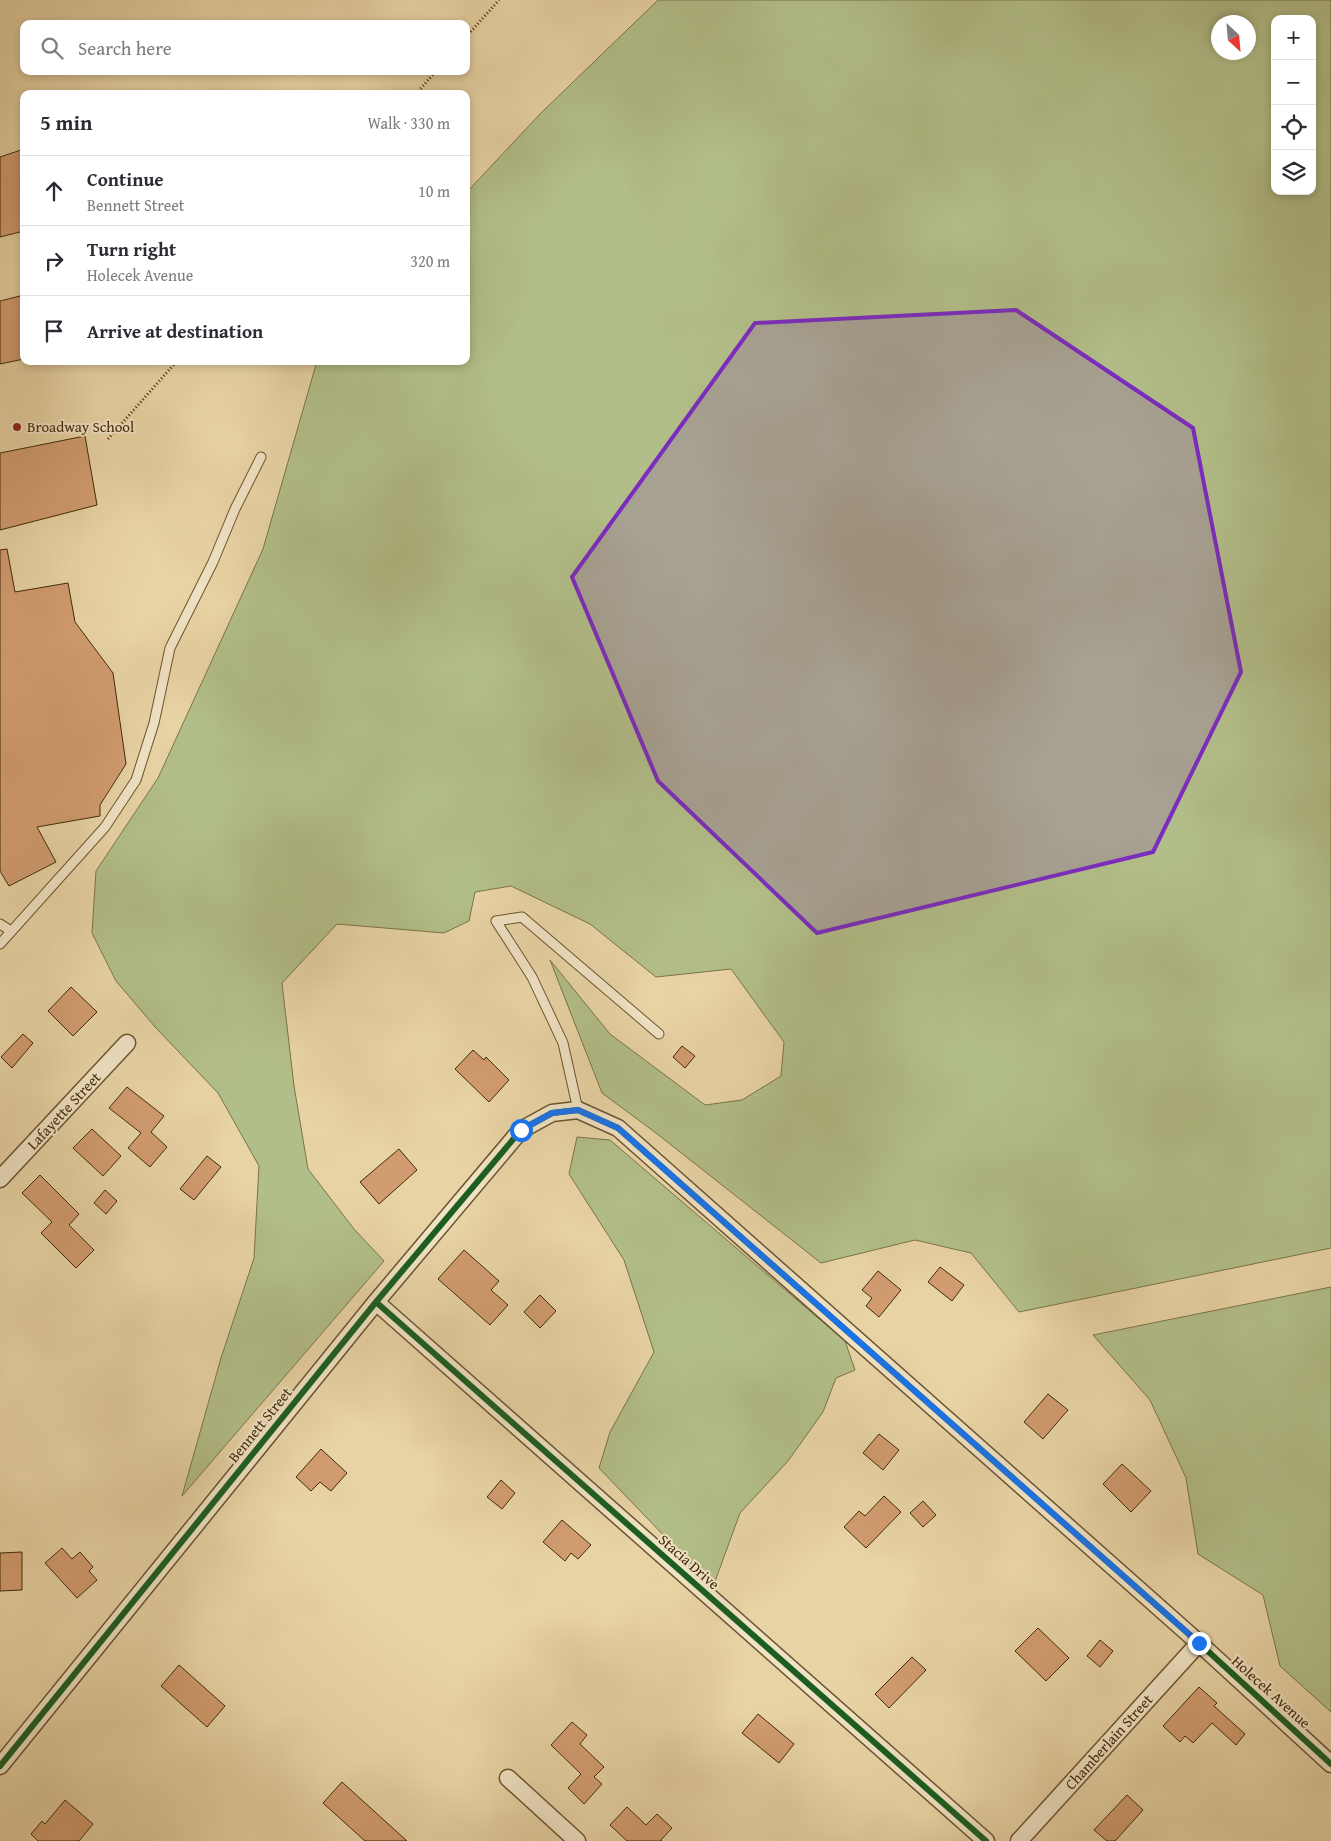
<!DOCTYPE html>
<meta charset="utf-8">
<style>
body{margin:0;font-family:"Gentium Book Plus",serif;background:#f7f7f7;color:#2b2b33}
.controls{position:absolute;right:15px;top:15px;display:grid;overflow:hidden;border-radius:10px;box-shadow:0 2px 8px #0003}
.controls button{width:45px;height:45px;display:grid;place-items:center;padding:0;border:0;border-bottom:1px solid #e1e1e2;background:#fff;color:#2b2b33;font:25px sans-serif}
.compass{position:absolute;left:1211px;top:15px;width:45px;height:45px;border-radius:50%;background:#fff;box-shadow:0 2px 8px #0003;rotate:154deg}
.stop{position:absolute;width:15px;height:15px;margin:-11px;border:4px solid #1a73e8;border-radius:50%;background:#fff}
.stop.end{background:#1a73e8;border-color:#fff;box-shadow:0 1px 5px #0008}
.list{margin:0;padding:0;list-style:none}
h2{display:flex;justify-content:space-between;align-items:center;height:65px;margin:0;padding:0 20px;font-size:21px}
h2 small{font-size:16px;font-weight:400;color:#7c7c81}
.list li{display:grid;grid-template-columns:32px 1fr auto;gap:15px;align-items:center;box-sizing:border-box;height:70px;padding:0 20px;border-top:1px solid #e1e1e2}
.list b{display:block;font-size:19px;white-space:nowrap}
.list p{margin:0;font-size:16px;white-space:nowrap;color:#7c7c81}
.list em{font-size:16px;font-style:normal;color:#7c7c81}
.icon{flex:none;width:28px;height:28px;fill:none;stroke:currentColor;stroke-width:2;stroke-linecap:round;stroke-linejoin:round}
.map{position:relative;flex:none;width:1331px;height:1841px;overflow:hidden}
.search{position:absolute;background:#fff;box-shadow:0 2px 8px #0003;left:20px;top:20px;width:450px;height:55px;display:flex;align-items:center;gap:12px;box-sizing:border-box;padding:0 18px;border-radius:10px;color:#7c7c81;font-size:19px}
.panel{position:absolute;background:#fff;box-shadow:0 2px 8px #0003;left:20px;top:90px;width:450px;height:275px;border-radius:10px}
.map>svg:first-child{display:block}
</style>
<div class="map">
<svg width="1331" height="1841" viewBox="0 0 1331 1841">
<rect width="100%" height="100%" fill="#e8d3a4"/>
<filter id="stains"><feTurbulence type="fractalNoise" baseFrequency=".004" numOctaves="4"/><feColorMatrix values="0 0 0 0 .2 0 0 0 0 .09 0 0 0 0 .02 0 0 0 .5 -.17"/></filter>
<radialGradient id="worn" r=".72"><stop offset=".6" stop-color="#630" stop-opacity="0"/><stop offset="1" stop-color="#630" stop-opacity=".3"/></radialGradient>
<path fill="#b2be89" stroke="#7a7448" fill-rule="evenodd" d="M 658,0 L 1331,0 L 1331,1248 L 1019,1312 L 971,1253 L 915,1240 L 821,1263 L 656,1133 L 602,1093 L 550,960 L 610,1034 L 705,1105 L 742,1100 L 781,1076 L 784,1042 L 731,969 L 656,977 L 590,924 L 511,886 L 475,892 L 469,921 L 444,933 L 337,924 L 282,983 L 294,1086 L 308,1169 L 354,1229 L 384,1261 L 182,1496 L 221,1358 L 254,1258 L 259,1166 L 218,1093 L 156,1028 L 116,981 L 92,933 L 96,871 L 158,778 L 263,549 L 317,361 L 466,361 L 466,193 L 540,114 ZM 1275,19 L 1312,19 L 1312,191 L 1275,191 ZM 1218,22 L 1248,22 L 1248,52 L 1218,52 Z
M 577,1137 L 610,1140 L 845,1341 L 855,1370 L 836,1378 L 823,1412 L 788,1461 L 740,1513 L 713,1587 L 599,1468 L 610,1432 L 654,1352 L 624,1260 L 569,1174 Z
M 1331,1287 L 1331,1712 L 1280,1666 L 1263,1595 L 1198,1554 L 1186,1478 L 1150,1400 L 1093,1335 Z"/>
<path fill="#d19c6f" stroke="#412b08" d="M 24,149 L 24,231 L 0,237 L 0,157 Z
M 24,295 L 24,359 L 0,364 L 0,301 Z
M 85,436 L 97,505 L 0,530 L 0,453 Z
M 7,549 L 15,592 L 68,583 L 75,622 L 113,673 L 126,764 L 100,805 L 100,816 L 37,827 L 56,862 L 9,886 L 0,871 L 0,550 Z
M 71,987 L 97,1012 L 73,1036 L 48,1011 Z
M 23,1034 L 33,1043 L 12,1068 L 1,1057 Z
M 682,1046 L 695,1056 L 685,1068 L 673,1057 Z
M 473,1050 L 484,1060 L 486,1057 L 509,1080 L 489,1102 L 455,1069 Z
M 127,1087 L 164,1116 L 151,1132 L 167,1147 L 150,1167 L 128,1148 L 141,1133 L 109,1108 Z
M 92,1129 L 121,1156 L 103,1176 L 73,1148 Z
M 399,1149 L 417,1170 L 379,1204 L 360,1182 Z
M 207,1156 L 221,1167 L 194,1200 L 180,1189 Z
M 40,1175 L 79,1214 L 69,1225 L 94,1250 L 76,1268 L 41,1233 L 52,1222 L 22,1193 Z
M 105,1190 L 117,1201 L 106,1214 L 94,1203 Z
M 464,1250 L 499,1281 L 491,1290 L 508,1305 L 490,1325 L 438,1279 Z
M 940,1267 L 964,1285 L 952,1301 L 928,1282 Z
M 878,1271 L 901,1290 L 879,1317 L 866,1306 L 872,1298 L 862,1290 Z
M 540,1295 L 556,1311 L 540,1328 L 524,1312 Z
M 1048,1394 L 1068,1410 L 1043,1439 L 1024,1422 Z
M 879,1434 L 899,1450 L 883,1470 L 863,1453 Z
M 321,1449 L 347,1473 L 331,1491 L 320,1482 L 311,1491 L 296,1477 Z
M 1122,1464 L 1151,1491 L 1131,1512 L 1103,1484 Z
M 501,1480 L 515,1493 L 502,1509 L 487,1497 Z
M 884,1496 L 901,1512 L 866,1548 L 844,1527 L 859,1511 L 865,1516 Z
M 923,1501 L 936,1515 L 923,1527 L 910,1513 Z
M 562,1520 L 591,1545 L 578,1559 L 571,1553 L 565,1561 L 543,1542 Z
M 62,1548 L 72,1559 L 80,1552 L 93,1567 L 89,1571 L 97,1580 L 77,1598 L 45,1563 Z
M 22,1552 L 22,1590 L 0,1591 L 0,1553 Z
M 1038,1628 L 1069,1658 L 1046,1681 L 1015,1651 Z
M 1100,1640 L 1113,1651 L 1100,1667 L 1087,1656 Z
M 912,1657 L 926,1670 L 889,1708 L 875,1694 Z
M 179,1665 L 225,1706 L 207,1727 L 161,1686 Z
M 1199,1687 L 1217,1703 L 1214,1706 L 1245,1734 L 1236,1745 L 1212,1723 L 1193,1743 L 1185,1736 L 1180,1742 L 1163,1726 Z
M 758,1714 L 794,1744 L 779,1763 L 742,1733 Z
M 572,1722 L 587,1735 L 580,1744 L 604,1767 L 594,1777 L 602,1784 L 584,1804 L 568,1788 L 581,1774 L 551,1745 Z
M 342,1782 L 407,1841 L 365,1841 L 323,1803 Z
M 1127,1795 L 1143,1810 L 1115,1841 L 1107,1841 L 1094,1830 Z
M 65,1800 L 93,1824 L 79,1841 L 38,1841 L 31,1834 L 42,1821 L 45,1824 Z
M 627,1807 L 646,1825 L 657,1814 L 672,1828 L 661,1840 L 662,1841 L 627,1841 L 610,1825 Z"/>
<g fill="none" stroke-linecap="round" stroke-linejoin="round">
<g stroke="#6b552f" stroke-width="11">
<path id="lane" d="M 0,924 L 11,931
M 0,944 L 105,827 L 136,780 L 154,723 L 170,648 L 213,562 L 235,509 L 261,457
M 578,1110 L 563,1043 L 532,977 L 496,921 L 522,917 L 659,1034"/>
</g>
<g stroke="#6b552f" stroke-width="19">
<path id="street" d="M 0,1179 L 127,1043
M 376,1302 L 986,1841
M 0,1766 L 376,1302 L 521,1130 L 552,1113 L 578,1110 L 618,1128 L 1199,1643 L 1331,1764
M 508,1778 L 577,1841
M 1019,1841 L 1199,1643"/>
</g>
<path stroke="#412b08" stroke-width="3" stroke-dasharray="1 2.5" stroke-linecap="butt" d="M 466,37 L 499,0
M 416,94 L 436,71
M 108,439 L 177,361"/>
<use href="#lane" stroke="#f0e2c4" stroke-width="9"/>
<use href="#street" stroke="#f0e2c4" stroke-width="16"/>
<g stroke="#f0e2c4" stroke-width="9">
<path id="cycleway" d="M 376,1302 L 986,1841
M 0,1766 L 376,1302 L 521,1130 L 552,1113 L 578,1110 L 618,1128 L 1199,1643 L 1331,1764"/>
</g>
<use href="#cycleway" stroke="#1b5e20" stroke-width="6"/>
</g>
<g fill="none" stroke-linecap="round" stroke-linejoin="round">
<path stroke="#1a73e8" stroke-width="6" d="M 521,1130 L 552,1113 L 578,1110 L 618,1128 L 1199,1643"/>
</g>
<path fill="#7b2cbf" fill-opacity="0.2" stroke="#7b2cbf" stroke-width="4" stroke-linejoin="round" d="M 1016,310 L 1193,428 L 1241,672 L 1153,852 L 817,933 L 658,781 L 572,577 L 755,323 Z"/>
<circle fill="#8f2418" stroke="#f0e2c4" stroke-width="2" cx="17" cy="427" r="5"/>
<g text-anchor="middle" stroke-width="4" stroke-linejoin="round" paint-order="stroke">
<g font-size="15" fill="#412b08" stroke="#f0e2c4" text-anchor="start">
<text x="27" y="432">Broadway School</text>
</g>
<g font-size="15" fill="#412b08" stroke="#f0e2c4">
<text transform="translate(64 1111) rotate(-47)" y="5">Lafayette Street</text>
<text transform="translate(260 1425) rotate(-51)" y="5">Bennett Street</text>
<text transform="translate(689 1562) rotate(41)" y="5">Stacia Drive</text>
<text transform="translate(1271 1692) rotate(42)" y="5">Holecek Avenue</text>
<text transform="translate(1109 1742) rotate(-48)" y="5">Chamberlain Street</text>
</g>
</g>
<rect width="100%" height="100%" filter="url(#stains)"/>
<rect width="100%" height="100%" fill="url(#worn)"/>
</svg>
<div class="controls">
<button>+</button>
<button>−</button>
<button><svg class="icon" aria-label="locate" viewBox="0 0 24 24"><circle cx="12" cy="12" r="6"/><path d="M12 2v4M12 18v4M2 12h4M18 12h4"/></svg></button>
<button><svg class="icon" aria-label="layers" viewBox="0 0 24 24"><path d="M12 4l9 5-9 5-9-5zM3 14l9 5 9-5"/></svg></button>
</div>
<svg class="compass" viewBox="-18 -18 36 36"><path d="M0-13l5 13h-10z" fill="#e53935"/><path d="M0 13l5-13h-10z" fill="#7c7c81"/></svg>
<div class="stop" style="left:521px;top:1130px"></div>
<div class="stop end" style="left:1199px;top:1643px"></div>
<div class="search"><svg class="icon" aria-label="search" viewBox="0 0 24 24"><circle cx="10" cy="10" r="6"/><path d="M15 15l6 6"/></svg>Search here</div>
<section class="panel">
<h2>5 min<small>Walk · 330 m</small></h2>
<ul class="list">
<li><svg class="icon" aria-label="ahead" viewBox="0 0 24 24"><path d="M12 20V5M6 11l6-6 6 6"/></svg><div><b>Continue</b><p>Bennett Street</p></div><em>10 m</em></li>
<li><svg class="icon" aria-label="right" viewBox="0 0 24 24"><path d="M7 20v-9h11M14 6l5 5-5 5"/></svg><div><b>Turn right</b><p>Holecek Avenue</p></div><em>320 m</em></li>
<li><svg class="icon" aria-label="arrive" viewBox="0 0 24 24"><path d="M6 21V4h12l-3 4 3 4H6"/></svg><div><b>Arrive at destination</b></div></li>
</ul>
</section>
</div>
